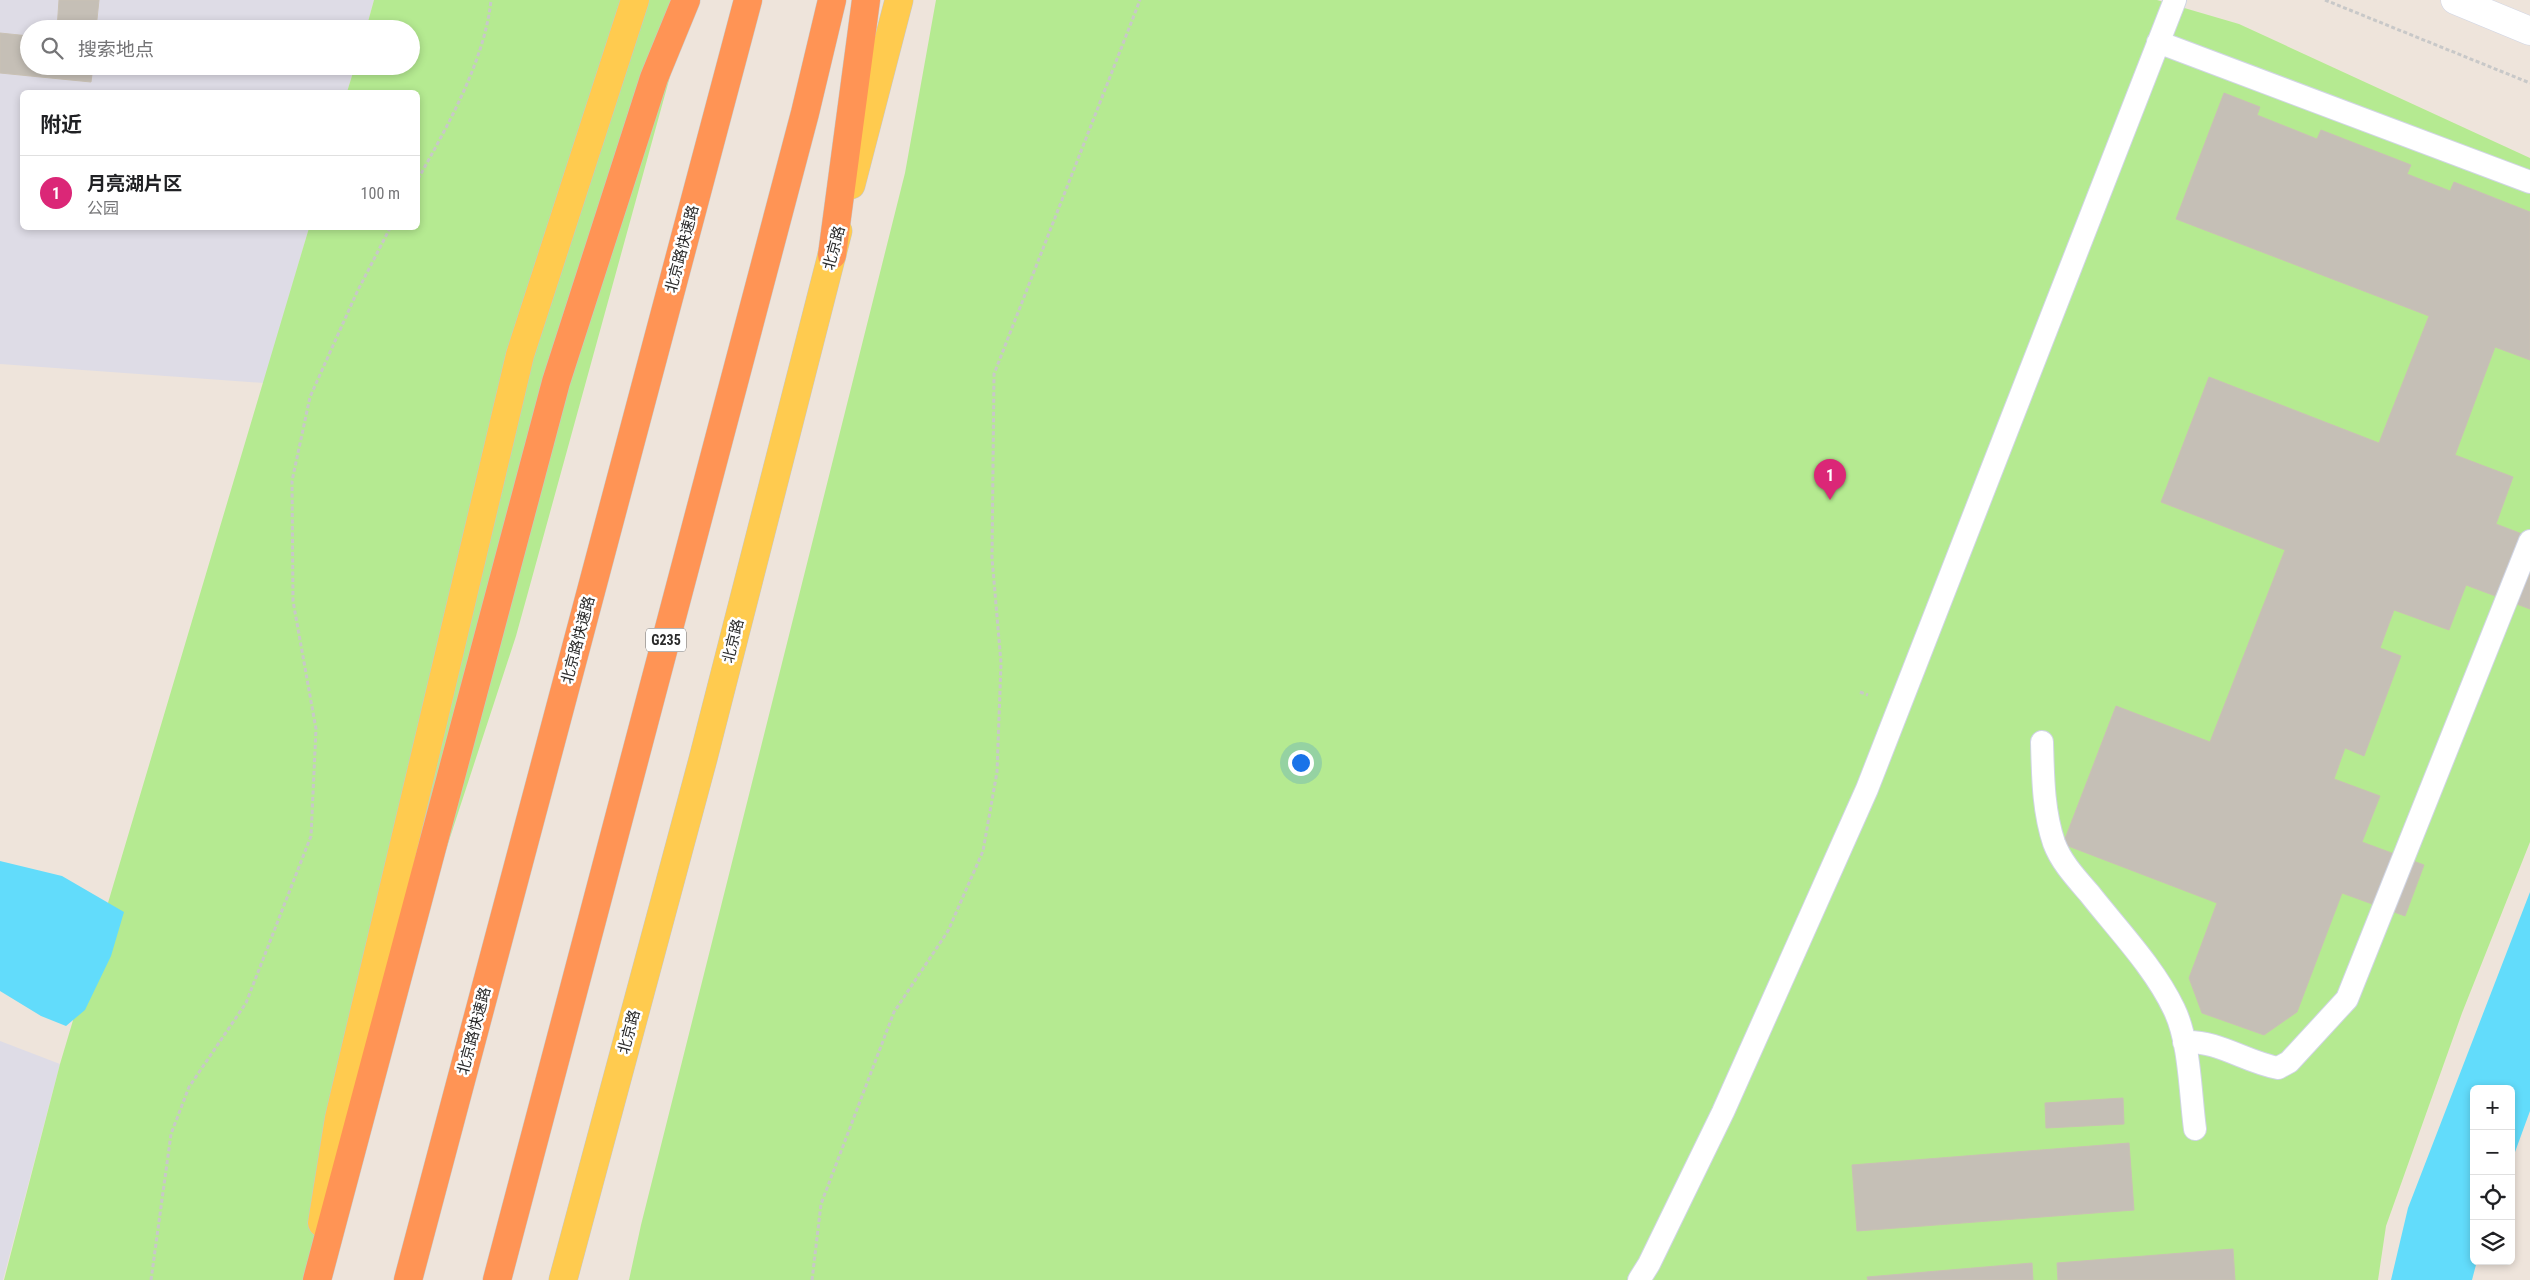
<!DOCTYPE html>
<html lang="zh">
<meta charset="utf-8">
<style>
body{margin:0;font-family:"Roboto Condensed","Noto Sans SC",sans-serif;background:#f6f6f6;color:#202124}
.controls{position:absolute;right:15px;bottom:15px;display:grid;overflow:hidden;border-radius:8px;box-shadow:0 2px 8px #0003}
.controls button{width:45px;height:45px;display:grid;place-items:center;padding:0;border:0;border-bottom:1px solid #e0e0e0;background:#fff;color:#202124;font:25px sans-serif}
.you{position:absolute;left:1300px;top:762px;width:18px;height:18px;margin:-12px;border:4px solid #fff;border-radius:50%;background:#1a73e8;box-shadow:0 0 0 8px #1a73e833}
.badge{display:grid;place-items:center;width:32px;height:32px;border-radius:50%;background:#db2777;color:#fff;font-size:16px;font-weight:700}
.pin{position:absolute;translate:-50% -41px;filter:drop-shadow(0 1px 2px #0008)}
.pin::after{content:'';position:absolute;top:26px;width:18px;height:15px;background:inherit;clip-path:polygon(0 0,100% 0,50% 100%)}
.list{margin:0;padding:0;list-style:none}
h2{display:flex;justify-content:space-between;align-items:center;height:65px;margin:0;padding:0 20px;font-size:21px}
h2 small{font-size:16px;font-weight:400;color:#757577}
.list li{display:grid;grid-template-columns:32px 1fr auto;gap:15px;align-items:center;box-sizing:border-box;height:75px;padding:0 20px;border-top:1px solid #e0e0e0}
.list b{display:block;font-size:19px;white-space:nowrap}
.list p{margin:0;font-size:16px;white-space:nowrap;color:#757577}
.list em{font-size:16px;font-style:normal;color:#757577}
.icon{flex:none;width:28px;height:28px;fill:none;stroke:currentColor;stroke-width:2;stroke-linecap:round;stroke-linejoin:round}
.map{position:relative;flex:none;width:2530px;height:1280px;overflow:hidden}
.search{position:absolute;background:#fff;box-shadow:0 2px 8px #0003;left:20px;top:20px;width:400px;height:55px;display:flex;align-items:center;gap:12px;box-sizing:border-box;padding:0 18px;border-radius:28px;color:#757577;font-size:19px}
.panel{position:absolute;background:#fff;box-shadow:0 2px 8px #0003;left:20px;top:90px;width:400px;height:140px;border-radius:8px}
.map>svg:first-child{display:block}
</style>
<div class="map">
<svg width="2530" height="1280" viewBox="0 0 2530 1280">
<rect width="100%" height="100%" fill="#eee4db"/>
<path fill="#dedce6" d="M 0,0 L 374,0 L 366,29 L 29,29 L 29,66 L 355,66 L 347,92 L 22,92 L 22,228 L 309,228 L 264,383 L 0,364 Z
M 0,1041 L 60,1064 L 3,1280 L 0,1280 Z"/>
<path fill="#b5ea91" d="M 374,0 L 691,0 L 516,636 L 305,1280 L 4,1280 L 60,1064 L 309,228 L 418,228 L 418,92 L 347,92 L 355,66 L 411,66 L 411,29 L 366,29 Z
M 936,0 L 2157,0 L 2239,24 L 2530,158 L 2530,842 L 2462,1013 L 2386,1226 L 2378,1280 L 629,1280 L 641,1225 L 905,173 Z"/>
<path fill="#62dcfb" d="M 0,861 L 62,876 L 124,912 L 111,956 L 85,1010 L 66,1026 L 41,1016 L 0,991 Z
M 2530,892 L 2530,1111 L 2511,1163 L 2511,1089 L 2474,1089 L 2474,1261 L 2477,1261 L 2472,1280 L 2391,1280 L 2408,1208 Z"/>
<path fill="#c5bfb6" stroke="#c9c1b4" d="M 59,0 L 99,0 L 96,29 L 57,29 Z
M 0,33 L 29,36 L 29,66 L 93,66 L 91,82 L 0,73 Z
M 2224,93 L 2260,107 L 2257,115 L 2317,139 L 2321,130 L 2411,165 L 2407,174 L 2450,191 L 2454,182 L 2530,212 L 2530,360 L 2495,347 L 2455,455 L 2513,477 L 2496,524 L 2530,537 L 2530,609 L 2466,585 L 2449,630 L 2394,610 L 2380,648 L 2401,656 L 2364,756 L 2345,748 L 2334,779 L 2380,796 L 2362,842 L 2424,865 L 2405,916 L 2342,893 L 2297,1012 L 2264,1035 L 2202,1013 L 2189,978 L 2217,903 L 2063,844 L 2116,706 L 2210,742 L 2285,550 L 2161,502 L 2209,377 L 2379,443 L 2429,316 L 2176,219 Z
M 2123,1098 L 2124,1124 L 2046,1128 L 2045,1103 Z
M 2129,1143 L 2134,1210 L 1857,1231 L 1852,1165 Z
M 2233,1249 L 2235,1280 L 2058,1280 L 2057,1263 Z
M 2032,1263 L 2033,1280 L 1868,1280 L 1867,1277 Z"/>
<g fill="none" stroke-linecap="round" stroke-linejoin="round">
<g stroke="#d0d5e5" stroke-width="24">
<path id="lane" d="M 2158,42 L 2530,182
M 2042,742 C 2043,776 2043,810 2054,843 C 2061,862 2076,878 2089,893 C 2118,930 2154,967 2174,1009 C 2190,1042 2190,1092 2195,1129
M 2184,1042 C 2218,1040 2245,1062 2278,1068 L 2289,1062 L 2347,999 L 2530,541
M 1639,1280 L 1649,1264 L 1723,1112 L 1867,789 L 2175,0"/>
</g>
<g stroke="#d0d5e5" stroke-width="29">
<path id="secondary" d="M 2455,0 L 2530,31"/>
</g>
<g stroke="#c8c8c8" stroke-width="29">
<path id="primary" d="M 851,185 L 899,0
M 322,1223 L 339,1118 L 520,355 L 635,0
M 563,1280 L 703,759 L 838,231"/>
</g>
<g stroke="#c8c8c8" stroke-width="29">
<path id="highway" d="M 832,255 L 866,0
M 317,1280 L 556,382 L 654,78 L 686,0
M 408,1280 L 748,0
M 497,1280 L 805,113 L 832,0"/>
</g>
<path stroke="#c8c8c8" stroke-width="3" stroke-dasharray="4 2.5" stroke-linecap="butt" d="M 2325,0 L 2530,83
M 418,179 C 447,127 485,60 491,0
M 1860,692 L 1868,695
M 151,1280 L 171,1134 L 189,1087 L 246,1003 L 311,836 L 316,729 L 293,601 L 292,481 L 310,397 L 357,292 L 390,228
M 812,1280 L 821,1204 L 894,1012 L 948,931 L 983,851 L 997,772 L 1001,663 L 992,558 L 994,374 L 1140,0"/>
<use href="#lane" stroke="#fff" stroke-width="22"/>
<use href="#secondary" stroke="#fff" stroke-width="28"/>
<use href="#primary" stroke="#ffcb4f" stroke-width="28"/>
<use href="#highway" stroke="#ff9455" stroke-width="28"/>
</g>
<g text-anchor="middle" stroke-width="5" stroke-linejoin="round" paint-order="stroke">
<rect fill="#fff" stroke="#6a6a6a" stroke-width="1" x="646" y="628.5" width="40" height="23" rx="4"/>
<g font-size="14" font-weight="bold" fill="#2a2a2a">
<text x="666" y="645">G235</text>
</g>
<g font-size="15" fill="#2a2a2a" stroke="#fff">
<text transform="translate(834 248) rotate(-75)" y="5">北京路</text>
<text transform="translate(682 249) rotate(-75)" y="5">北京路快速路</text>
<text transform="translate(578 640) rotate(-75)" y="5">北京路快速路</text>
<text transform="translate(733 641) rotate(-76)" y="5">北京路</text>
<text transform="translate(474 1031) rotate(-75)" y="5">北京路快速路</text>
<text transform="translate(629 1032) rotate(-75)" y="5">北京路</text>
</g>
</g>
</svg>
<div class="controls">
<button>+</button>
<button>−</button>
<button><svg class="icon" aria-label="locate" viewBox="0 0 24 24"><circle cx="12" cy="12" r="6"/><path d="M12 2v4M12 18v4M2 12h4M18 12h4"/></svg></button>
<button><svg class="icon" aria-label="layers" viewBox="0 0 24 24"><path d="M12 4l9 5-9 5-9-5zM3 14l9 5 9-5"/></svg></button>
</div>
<div class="you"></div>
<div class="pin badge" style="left:1830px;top:500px">1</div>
<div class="search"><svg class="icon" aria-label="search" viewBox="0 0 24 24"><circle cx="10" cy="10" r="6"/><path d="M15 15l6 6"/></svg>搜索地点</div>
<section class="panel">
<h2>附近<small></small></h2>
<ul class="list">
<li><span class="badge">1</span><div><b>月亮湖片区</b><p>公园</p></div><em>100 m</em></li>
</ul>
</section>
</div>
